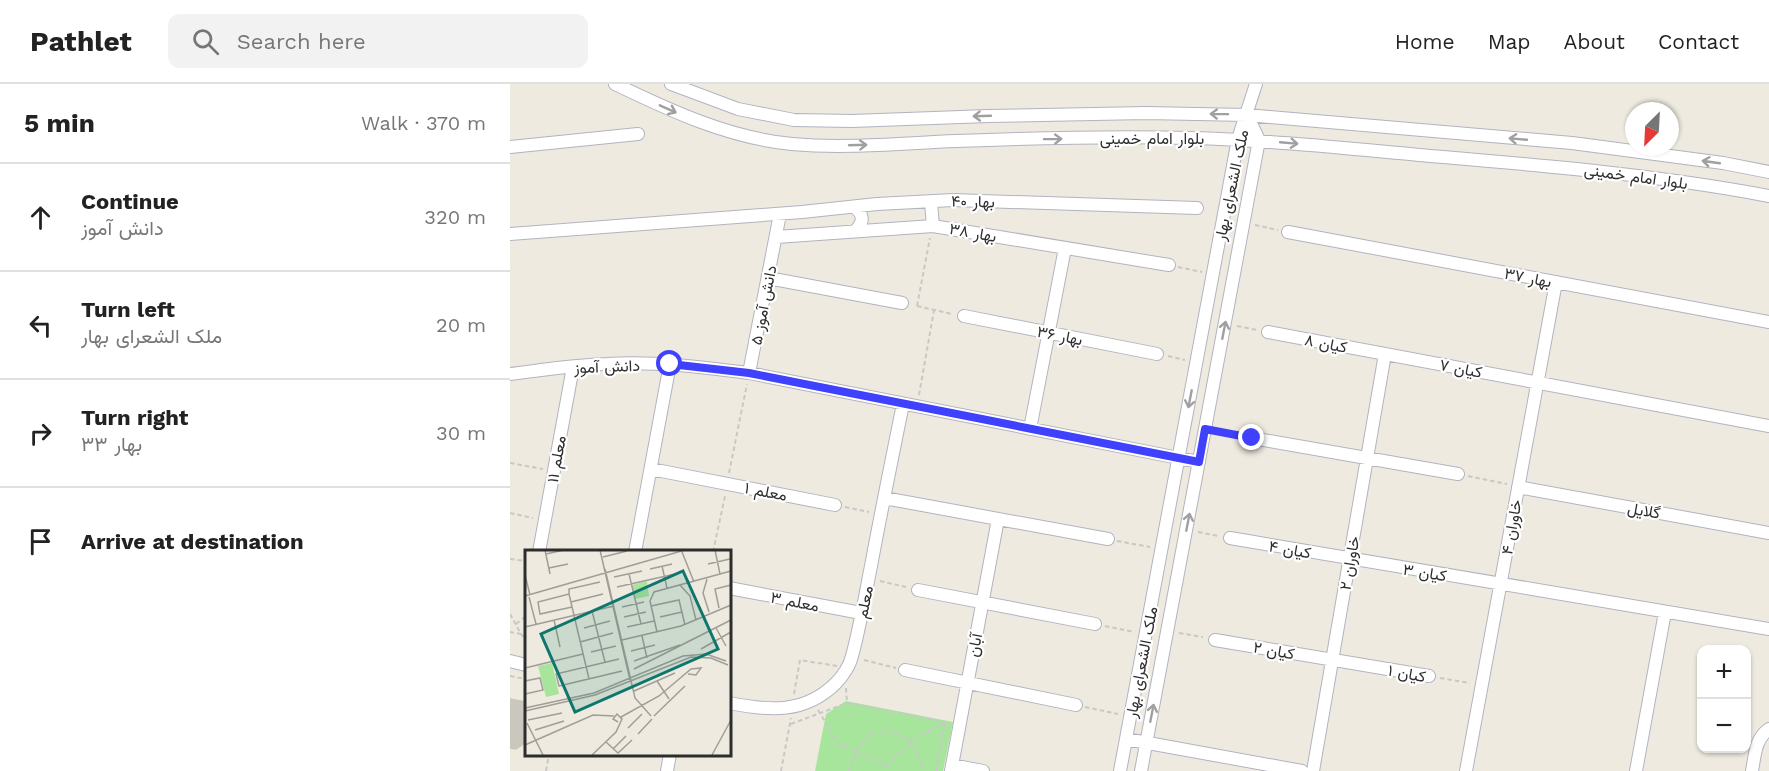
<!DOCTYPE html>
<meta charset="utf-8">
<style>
body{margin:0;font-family:"Work Sans",Vazirmatn,sans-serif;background:#f2f2f2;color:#222}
.controls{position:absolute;right:18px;bottom:18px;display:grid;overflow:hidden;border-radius:12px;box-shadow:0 2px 4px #0004}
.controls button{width:54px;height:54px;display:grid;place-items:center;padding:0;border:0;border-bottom:2px solid #e0e0e0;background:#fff;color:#222;font:30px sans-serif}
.compass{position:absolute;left:1115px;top:18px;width:54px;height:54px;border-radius:50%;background:#fff;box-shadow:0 2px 4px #0004;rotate:204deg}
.stop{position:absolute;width:18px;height:18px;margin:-14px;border:4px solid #3f41fc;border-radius:50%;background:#fff}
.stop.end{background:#3f41fc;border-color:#fff;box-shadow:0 2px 6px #0008}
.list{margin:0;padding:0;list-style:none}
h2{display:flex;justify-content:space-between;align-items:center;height:78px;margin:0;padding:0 24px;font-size:26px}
h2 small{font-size:20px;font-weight:400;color:#767676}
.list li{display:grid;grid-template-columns:39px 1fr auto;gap:18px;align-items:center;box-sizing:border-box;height:108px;padding:0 24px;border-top:2px solid #e0e0e0}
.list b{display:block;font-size:22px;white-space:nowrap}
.list p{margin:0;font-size:20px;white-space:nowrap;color:#767676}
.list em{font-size:20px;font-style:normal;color:#767676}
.icon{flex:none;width:33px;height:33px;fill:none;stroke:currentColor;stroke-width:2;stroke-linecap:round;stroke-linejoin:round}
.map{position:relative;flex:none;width:1259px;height:687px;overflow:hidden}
header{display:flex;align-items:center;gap:36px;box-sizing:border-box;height:84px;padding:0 30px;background:#fff;border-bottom:2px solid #e0e0e0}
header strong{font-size:28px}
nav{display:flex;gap:33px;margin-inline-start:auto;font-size:21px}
.search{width:420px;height:54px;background:#f2f2f2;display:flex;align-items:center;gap:15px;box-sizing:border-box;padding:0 21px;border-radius:12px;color:#767676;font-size:22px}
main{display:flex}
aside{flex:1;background:#fff}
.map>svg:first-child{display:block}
</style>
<header>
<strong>Pathlet</strong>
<div class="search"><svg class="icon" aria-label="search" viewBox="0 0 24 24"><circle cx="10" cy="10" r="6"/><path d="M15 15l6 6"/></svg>Search here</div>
<nav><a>Home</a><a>Map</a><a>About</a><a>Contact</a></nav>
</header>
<main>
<aside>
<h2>5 min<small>Walk · 370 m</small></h2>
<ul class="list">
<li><svg class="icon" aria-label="ahead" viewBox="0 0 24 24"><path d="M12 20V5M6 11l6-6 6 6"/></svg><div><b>Continue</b><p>دانش آموز</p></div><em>320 m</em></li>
<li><svg class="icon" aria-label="left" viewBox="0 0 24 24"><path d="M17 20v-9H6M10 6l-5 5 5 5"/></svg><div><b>Turn left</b><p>ملک الشعرای بهار</p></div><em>20 m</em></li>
<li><svg class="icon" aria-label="right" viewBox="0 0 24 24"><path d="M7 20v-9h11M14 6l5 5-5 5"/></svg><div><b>Turn right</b><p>بهار ۳۳</p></div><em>30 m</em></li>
<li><svg class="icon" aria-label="arrive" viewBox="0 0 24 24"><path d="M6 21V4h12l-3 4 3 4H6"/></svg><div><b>Arrive at destination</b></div></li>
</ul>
</aside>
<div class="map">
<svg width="1259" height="687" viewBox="0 0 1259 687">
<rect width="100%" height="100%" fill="#eeeadf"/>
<path fill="#a8e59c" d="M 336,617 L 443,638 L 433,687 L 305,687 L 316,630 Z"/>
<path fill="#cac8be" stroke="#cac7b9" stroke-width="1.5" d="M 0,615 L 16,618 L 16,658 L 6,665 L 0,664 Z"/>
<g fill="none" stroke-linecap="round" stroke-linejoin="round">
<g stroke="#b3b3c0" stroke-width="14">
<path id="minor" d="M 105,0 C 161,27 219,54 282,60 C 336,65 392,59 446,57 C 524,54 603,52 681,54 C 758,56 833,64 909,71 C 1027,81 1143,90 1259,112
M 161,0 L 228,25 L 284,36 L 342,37 L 478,32 L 636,29 L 737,31 L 1062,59 L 1213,79 L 1259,88
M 0,63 L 128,50
M 421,118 L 423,142
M 344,123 C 354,130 354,138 346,146
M 778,148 L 1259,238
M 0,150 L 292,128 L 367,120 L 443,116 L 687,124
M 266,153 L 423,142 L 659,181
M 258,194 L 392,219
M 454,232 L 647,270
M 758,248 L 1259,342
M 239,289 L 270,130
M 0,290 C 32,286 64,281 97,280 C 144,277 192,283 239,289 L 689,378
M 520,345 L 555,164
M 742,354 L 948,390
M 141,385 L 325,421
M 1008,403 L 1259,449
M 374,414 L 598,455
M 720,454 L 1259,545
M 29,468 L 63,283
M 125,468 L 160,280
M 219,504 L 351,529
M 408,506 L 585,540
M 705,556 L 919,592
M 0,577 L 16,581
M 395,586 L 566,621
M 219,619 C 259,627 295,630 326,599 C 333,592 340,581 342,572 C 350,543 355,512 361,482 C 371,428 382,374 393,320
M 616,655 L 792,687
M 442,681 L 473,687
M 157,687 L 160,670
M 441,687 L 488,435
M 610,687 L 728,55 L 746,0
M 631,687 L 749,56 L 737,31
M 803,687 L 875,270
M 956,687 L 1046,198
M 1126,687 L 1155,528
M 1242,687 C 1245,671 1245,655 1259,645"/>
</g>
<path stroke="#c8c8c8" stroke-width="2" stroke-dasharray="4.5 3" stroke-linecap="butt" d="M 745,141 L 768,146
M 668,183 L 692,188
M 407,222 L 420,154
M 407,222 L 442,230
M 727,242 L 747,246
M 658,272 L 675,276
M 409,311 L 424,226
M 707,347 L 731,352
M 0,379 L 33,385
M 219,389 L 237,300
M 958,392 L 997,400
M 335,423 L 359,428
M 0,429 L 23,434
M 688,448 L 709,452
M 607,457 L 640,463
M 203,468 L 215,412
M 0,475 L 16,477
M 370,497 L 396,503
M 0,530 L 11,550 L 0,548
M 6,540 L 16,532
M 595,542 L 624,548
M 669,549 L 693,553
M 11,550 L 16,556
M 354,576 L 386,584
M 0,592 L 16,595
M 930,594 L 960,599
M 336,604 L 337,619 L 435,638
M 284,610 L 290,576 L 327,582
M 575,623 L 608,630
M 308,626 L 328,659 L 376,681 L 377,687
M 281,640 L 337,619
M 376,681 L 402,657 L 414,687
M 36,687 L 39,670
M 271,687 L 281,634
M 339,687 L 346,667 L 358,651 L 380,647 L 402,657 L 435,638 L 426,687"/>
<use href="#minor" stroke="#fff" stroke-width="12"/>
</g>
<defs><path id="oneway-shaft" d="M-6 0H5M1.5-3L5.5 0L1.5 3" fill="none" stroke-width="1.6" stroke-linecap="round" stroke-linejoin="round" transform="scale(1.5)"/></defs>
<g stroke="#a0a0a0">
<use href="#oneway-shaft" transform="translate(158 25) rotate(24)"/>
<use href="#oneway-shaft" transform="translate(709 30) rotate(-179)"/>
<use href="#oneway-shaft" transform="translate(472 32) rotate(178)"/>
<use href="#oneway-shaft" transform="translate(543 55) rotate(-1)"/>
<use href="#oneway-shaft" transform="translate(1008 55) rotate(-175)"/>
<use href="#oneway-shaft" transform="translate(779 59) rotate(5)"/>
<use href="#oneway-shaft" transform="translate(348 61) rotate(-2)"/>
<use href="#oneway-shaft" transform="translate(1201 78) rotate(-172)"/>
<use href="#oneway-shaft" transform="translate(714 246) rotate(-79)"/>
<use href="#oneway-shaft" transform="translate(680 315) rotate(101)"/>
<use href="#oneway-shaft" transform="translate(678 438) rotate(-79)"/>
<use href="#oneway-shaft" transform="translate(642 629) rotate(-79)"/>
</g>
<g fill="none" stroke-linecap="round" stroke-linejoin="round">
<path stroke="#3f41fc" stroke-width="8" d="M 160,280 L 239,289 L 689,378 L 695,345 L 742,354"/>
</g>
<g text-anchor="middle" stroke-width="4.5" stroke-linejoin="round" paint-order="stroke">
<g font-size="16" fill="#2d2d2d" stroke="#fff">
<text x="642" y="60">بلوار امام خمینی</text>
<text transform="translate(1126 92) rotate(8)" y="6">بلوار امام خمینی</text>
<text transform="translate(721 101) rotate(-78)" y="6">ملک الشعرای بهار</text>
<text transform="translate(463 117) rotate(1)" y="6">بهار ۴۰</text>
<text transform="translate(463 148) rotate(10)" y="6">بهار ۳۸</text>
<text transform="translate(1018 193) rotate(11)" y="6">بهار ۳۷</text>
<text transform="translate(253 221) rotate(-79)" y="6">دانش آموز ۵</text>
<text transform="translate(550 251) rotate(11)" y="6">بهار ۳۶</text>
<text transform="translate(816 259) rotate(11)" y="6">کیان ۸</text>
<text transform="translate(97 282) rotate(-2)" y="6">دانش آموز</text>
<text transform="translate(951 284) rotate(11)" y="6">کیان ۷</text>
<text transform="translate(46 375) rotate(-80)" y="6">معلم ۱۱</text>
<text transform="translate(256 407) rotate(11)" y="6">معلم ۱</text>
<text transform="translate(1134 426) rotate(10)" y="6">گلایل</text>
<text transform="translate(1001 443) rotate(-80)" y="6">خاوران ۴</text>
<text transform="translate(780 465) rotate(10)" y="6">کیان ۴</text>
<text transform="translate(839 479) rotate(-80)" y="6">خاوران ۲</text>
<text transform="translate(915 488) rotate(9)" y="6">کیان ۳</text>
<text transform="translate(285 517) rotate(11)" y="6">معلم ۳</text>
<text transform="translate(354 518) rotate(-79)" y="6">معلم</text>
<text transform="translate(464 561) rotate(-79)" y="6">آبان</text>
<text transform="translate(764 566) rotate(10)" y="6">کیان ۲</text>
<text transform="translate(631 578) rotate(-79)" y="6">ملک الشعرای بهار</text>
<text transform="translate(897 589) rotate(10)" y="6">کیان ۱</text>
</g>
</g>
<g transform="translate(15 466)">
<rect width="206" height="206" fill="#eeeadf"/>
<path d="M 122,31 L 124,46 L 110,49 L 107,35 ZM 27,113 L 34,144 L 21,147 L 13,116 Z" fill="#a8e59c"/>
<path fill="none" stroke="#a19e98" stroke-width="1.5" d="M 20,0 L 25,24 L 24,19M 75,0 L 105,130M 190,0 L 195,24M 157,2 L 169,32M 21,4 L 39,0M 78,7 L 102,1M 183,14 L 205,9M 137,16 L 142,38M 24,18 L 43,14M 80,19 L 110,148 L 126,166M 125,19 L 147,14M 104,24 L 116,74M 0,25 L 5,45M 89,27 L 117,21M 182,29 L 178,43 L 184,62M 155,35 L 165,46 L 171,70M 92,37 L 150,24M 44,44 L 64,129M 44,44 L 13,52 L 15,64 L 47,57M 44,44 L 44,39 L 75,32M 0,46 L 160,0M 4,47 L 11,74M 46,52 L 78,44M 126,56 L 154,50 L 160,75M 97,57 L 119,52M 194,58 L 190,39 L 206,35M 67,61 L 80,112M 99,67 L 121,62M 135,67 L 157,62M 29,70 L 35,97M 0,77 L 89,56M 102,77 L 129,71M 59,78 L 85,71M 191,78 L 201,96M 132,82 L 125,51 L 129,42 L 206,21M 117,86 L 122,108M 97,90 L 156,76 L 206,55M 55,92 L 88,83M 176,99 L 206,82M 106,101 L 130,95M 66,102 L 91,96M 94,109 L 31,124 L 34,136 L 97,121M 109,111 L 155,95M 0,118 L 58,104M 109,119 L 206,70M 0,131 L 15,128 L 18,140 L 0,144M 132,131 L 144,149M 109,141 L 150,123M 0,158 L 69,143 L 158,106 L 181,104 L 201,111M 0,161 L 70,145 L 166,107 L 186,108 L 203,115M 129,166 L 160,136M 96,167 L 134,146 L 166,119 L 176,118 L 171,125 L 163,124M 3,170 L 37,163M 2,173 L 18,205M 103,178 L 117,164M 10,180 L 39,171M 113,184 L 127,169M 81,192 L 93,203 L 107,190M 0,195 L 68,165 L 89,166M 88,199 L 101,186M 67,205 L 91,182 L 97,169 L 92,164 L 88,169 L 93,172M 187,205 L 206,170"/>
<path fill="#0f766e" fill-opacity="0.15" stroke="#0f766e" stroke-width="3" d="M 158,21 L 193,99 L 50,162 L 16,84 Z"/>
<rect width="206" height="206" fill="none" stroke="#2d2d2d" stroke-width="3"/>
</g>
</svg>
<div class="controls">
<button>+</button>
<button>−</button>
</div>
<svg class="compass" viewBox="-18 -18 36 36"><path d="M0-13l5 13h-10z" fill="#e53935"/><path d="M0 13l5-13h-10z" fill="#767676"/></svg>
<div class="stop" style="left:160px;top:280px"></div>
<div class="stop end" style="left:742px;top:354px"></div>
</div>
</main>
